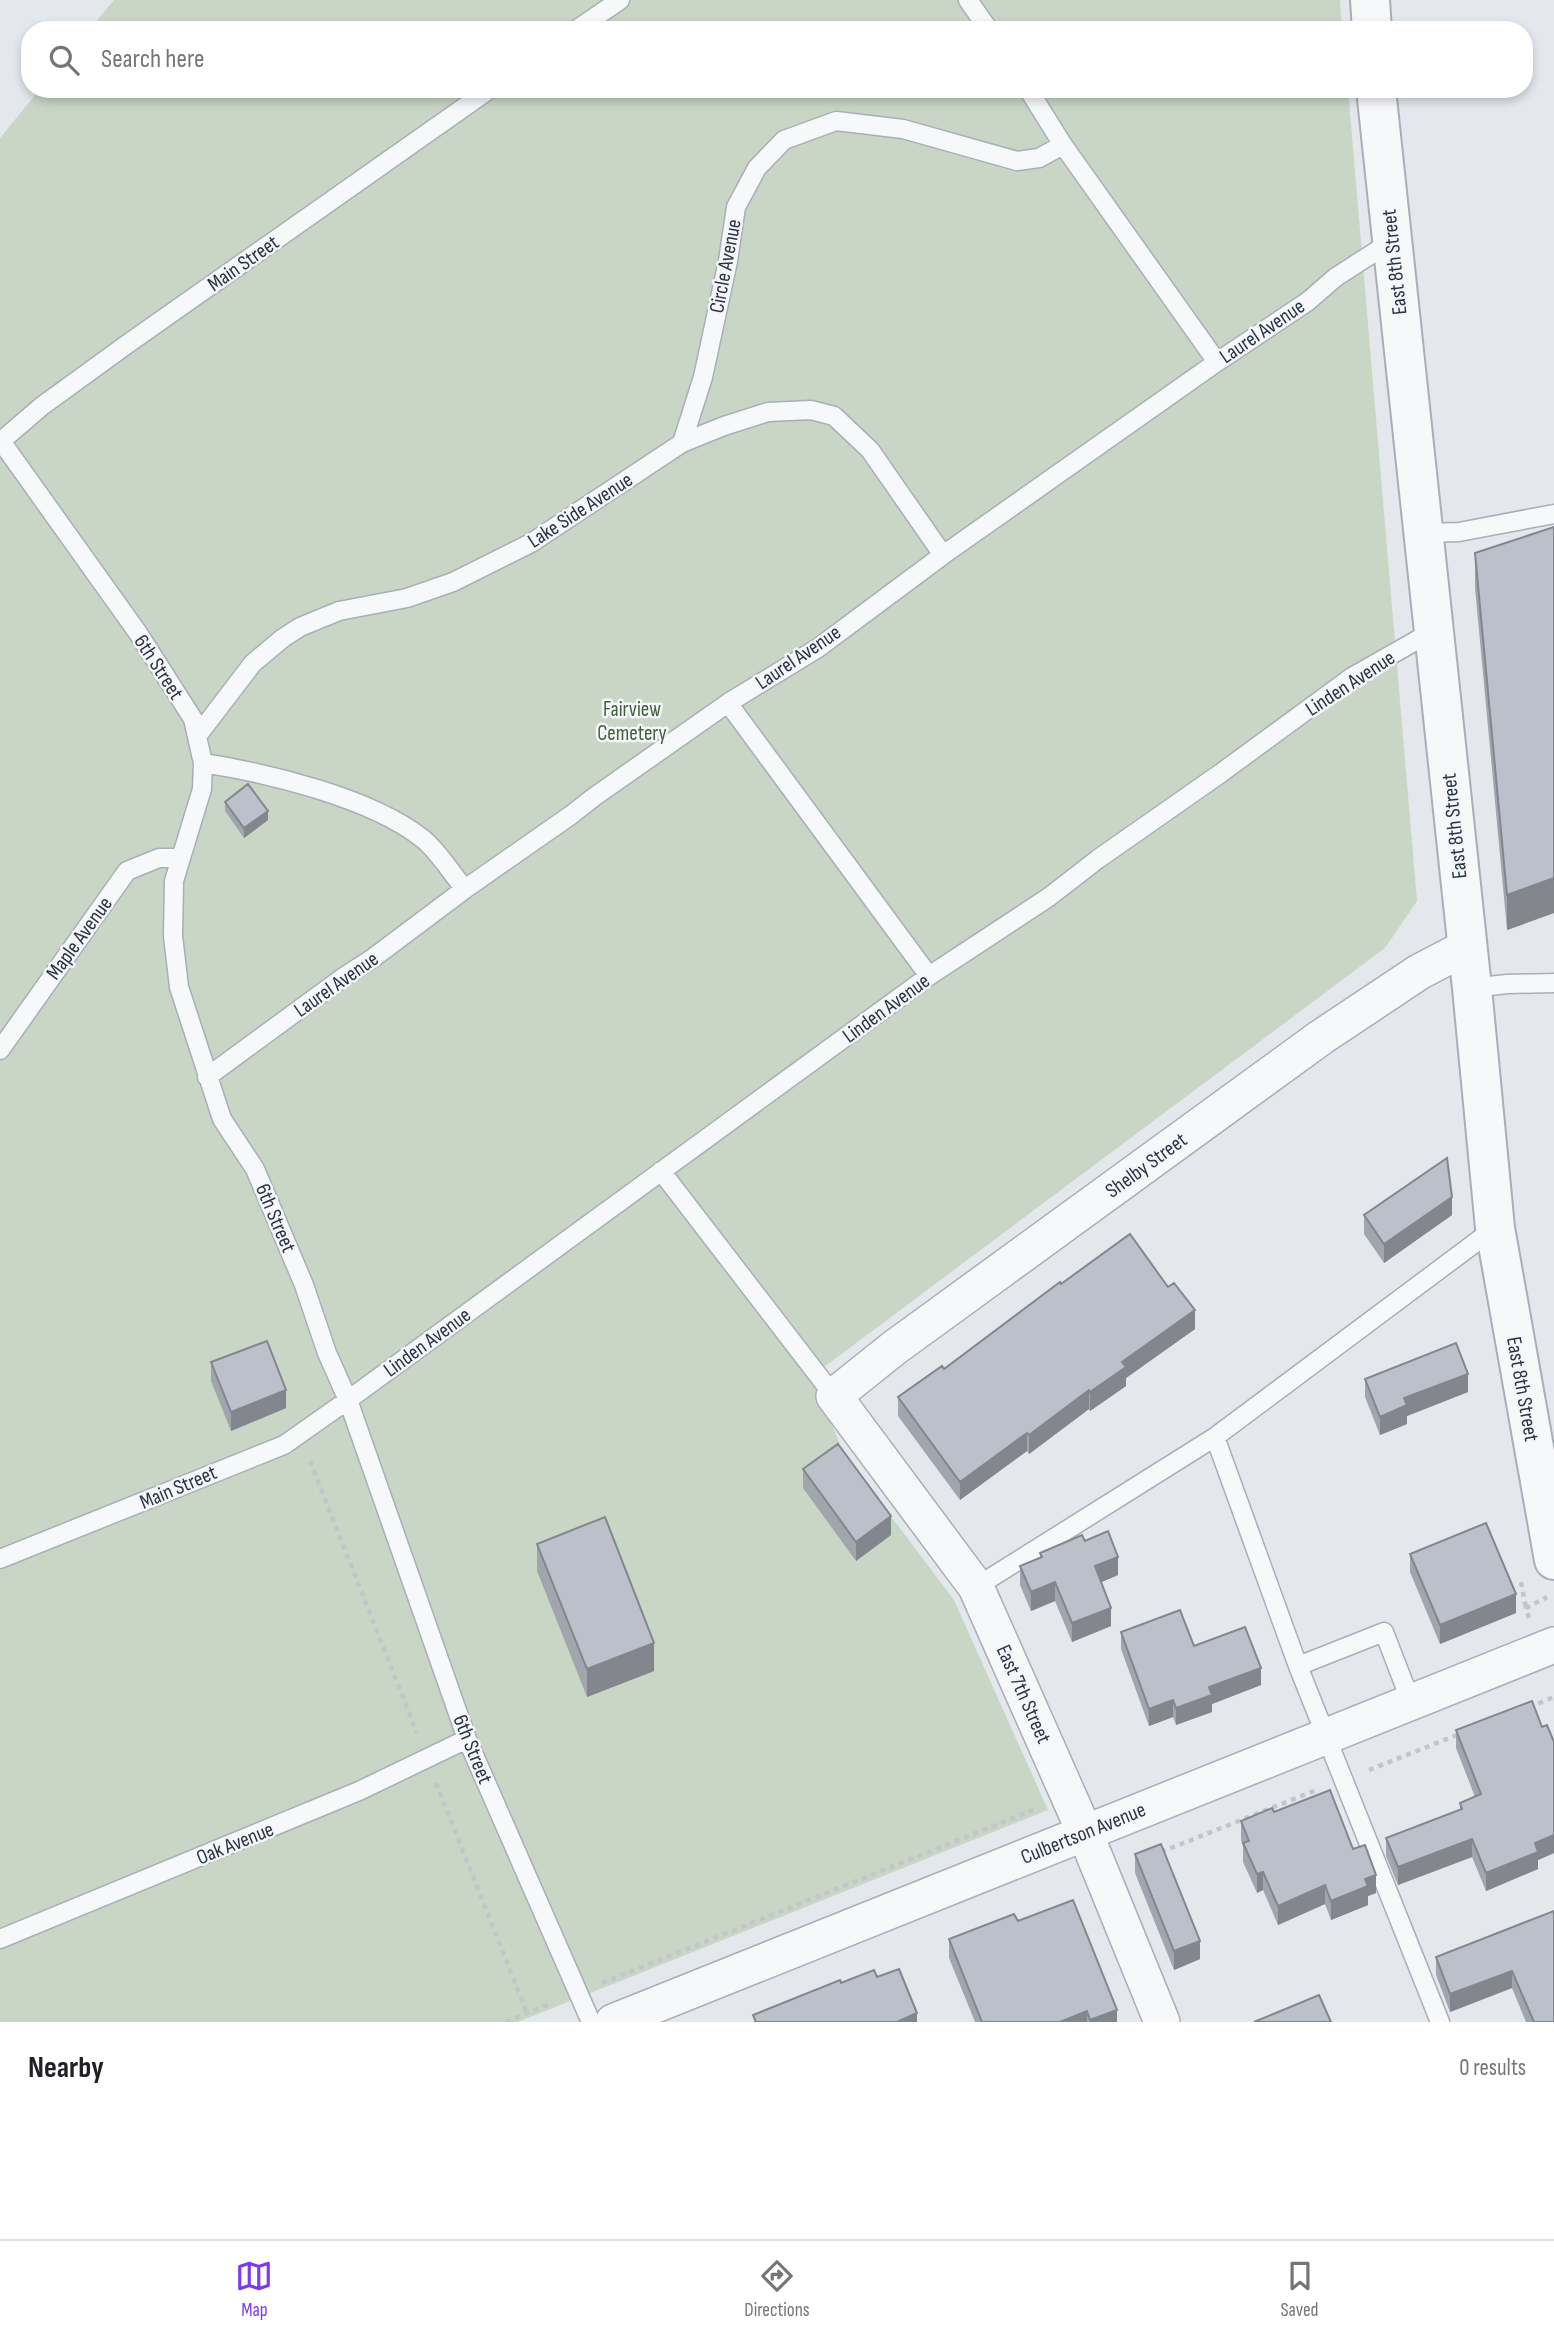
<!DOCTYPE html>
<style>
body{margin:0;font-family:"Sofia Sans Condensed",sans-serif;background:#f6f6f6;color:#202124}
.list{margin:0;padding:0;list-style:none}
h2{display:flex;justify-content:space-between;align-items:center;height:91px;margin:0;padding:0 28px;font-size:30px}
h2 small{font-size:23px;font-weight:400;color:#757577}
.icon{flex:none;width:38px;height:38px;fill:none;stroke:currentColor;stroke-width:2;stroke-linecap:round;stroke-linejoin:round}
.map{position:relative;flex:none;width:1554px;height:2022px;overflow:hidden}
.search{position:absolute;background:#fff;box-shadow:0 4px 10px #0003;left:21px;right:21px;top:21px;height:77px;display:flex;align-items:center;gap:18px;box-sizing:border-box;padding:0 24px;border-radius:28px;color:#757577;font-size:26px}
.sheet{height:217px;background:#fff}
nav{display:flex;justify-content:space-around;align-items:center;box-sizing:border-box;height:98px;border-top:2px solid #e0e0e0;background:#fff;font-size:19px;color:#757577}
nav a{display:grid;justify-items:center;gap:4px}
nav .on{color:#7c3aed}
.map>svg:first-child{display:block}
</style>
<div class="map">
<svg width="1554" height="2022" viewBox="0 0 1554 2022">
<rect width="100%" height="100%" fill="#e4e7ec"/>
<path fill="#c9d6c5" d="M 114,0 L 1340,0 L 1342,30 L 89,30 Z
M 40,89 L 1348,89 L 1417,901 L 1385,948 L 812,1376 L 844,1454 L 954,1600 L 1048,1810 L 518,2022 L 0,2022 L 0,138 Z"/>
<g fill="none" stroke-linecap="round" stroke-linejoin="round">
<g stroke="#a9aeb7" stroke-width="21">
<path id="service" d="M 968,0 L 989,30
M 576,30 L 620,0
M 1028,89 L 1063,145 L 1217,362
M 1,441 L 138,633 L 193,719 L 203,763 L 202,789 L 174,881 L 173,936 L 179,987 L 222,1119 L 255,1169 L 304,1285 L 327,1353 L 348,1400 L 467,1739 L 591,2022
M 0,442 L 42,406 L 126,345 L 490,89
M 682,443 L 703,377 L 728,261 L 736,207 L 757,168 L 784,140 L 836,121 L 903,129 L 1017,161 L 1039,158 L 1063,145
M 1423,533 L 1459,532 L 1554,514
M 728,703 L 929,976
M 198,735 L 253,663 L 283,638 L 300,627 L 339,611 L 407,598 L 453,582 L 531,543 L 682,443 L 724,426 L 768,412 L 811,410 L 834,416 L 870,450 L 943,555
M 203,763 C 268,773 372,798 423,839 C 439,852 451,873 465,889
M 1472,988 L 1507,984 L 1554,983
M 0,1050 L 127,871 L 159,858 L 180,858
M 207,1077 L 345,976 L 373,958 L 465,889 L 571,815 L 594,797 L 728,703 L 818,648 L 943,555 L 1217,362 L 1307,302 L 1336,277 L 1392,241
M 661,1171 L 834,1396
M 1215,1437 L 1298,1666
M 0,1559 L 284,1445 L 348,1400 L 929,976 L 1049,897 L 1098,859 L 1221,773 L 1352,677 L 1433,631
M 976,1587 L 1215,1437 L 1495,1228
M 1411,1702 L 1384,1632 L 1298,1666 L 1440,2022
M 0,1939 L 359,1791 L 467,1739"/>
</g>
<g stroke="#a9aeb7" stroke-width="38">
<path id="minor" d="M 613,2022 L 1554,1645
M 1162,2022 L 1085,1833 L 976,1587 L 834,1396 L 894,1348 L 1320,1038 L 1419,972 L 1467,947"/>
</g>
<g stroke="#a9aeb7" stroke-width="42">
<path id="tertiary" d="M 1370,0 L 1372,30
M 1376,89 L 1472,988 L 1495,1228 L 1554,1560"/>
</g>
<path stroke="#c2c5cb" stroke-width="4.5" stroke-dasharray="5 5" stroke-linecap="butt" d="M 310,1461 L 417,1733
M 1521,1582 L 1526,1608
M 1529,1618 L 1526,1608 L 1547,1597
M 1529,1707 L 1554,1697
M 1369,1770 L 1462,1733
M 436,1783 L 527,2013
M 1161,1852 L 1319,1789
M 602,1983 L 1036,1809
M 506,2022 L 552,2003"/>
<use href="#service" stroke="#f7f8fa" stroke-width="18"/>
<use href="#minor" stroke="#f7f8fa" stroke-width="35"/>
<use href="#tertiary" stroke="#f7f8fa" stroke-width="38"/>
</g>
<path fill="#a1a5ae" d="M 1554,527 L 1554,913 L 1507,930 L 1475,588 L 1475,553 Z
M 225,802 L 268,820 L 244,838 L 225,811 Z
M 1364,1215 L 1452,1215 L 1384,1263 L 1364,1234 Z
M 1061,1284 L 1195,1329 L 1126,1378 L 1126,1386 L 1090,1411 L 1089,1409 L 1029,1454 L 1027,1451 L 960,1500 L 898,1416 L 898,1397 L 944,1369 Z
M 211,1362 L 286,1408 L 231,1431 L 211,1381 Z
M 1365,1379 L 1468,1392 L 1407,1416 L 1407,1424 L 1380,1435 L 1365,1397 Z
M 803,1469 L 891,1535 L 856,1561 L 803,1488 Z
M 1085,1541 L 1118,1575 L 1101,1582 L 1111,1626 L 1072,1642 L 1055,1601 L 1031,1611 L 1020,1585 L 1020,1566 L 1040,1558 L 1040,1553 Z
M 537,1544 L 654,1671 L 587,1697 L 537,1571 Z
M 1410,1554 L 1516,1613 L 1440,1644 L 1410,1572 Z
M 1121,1632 L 1194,1646 L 1261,1685 L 1212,1704 L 1212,1712 L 1176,1725 L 1173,1717 L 1149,1726 L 1121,1649 Z
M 1542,1727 L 1554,1742 L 1554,1853 L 1538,1860 L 1538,1869 L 1486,1891 L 1472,1857 L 1398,1885 L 1386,1856 L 1386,1838 L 1460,1810 L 1460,1803 L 1475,1797 L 1456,1748 L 1456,1730 Z
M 1274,1812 L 1353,1849 L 1376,1893 L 1368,1896 L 1368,1905 L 1331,1920 L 1325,1904 L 1278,1925 L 1263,1890 L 1257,1893 L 1243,1862 L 1243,1846 L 1241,1840 L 1241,1821 Z
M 1135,1854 L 1200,1959 L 1174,1970 L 1135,1873 Z
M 1554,1911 L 1554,2022 L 1526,2022 L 1512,1988 L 1450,2012 L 1436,1975 L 1436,1957 Z
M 1018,1921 L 1117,2022 L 975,2022 L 949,1958 L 949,1939 Z"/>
<path fill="#83868d" d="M 268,811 L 268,820 L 244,838 L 244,828 Z
M 1554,878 L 1554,913 L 1507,930 L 1507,895 Z
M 1452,1197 L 1452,1215 L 1384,1263 L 1384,1244 Z
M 1195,1310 L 1195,1329 L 1126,1378 L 1126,1386 L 1090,1411 L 1090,1392 L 1122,1362 Z
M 1468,1374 L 1468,1392 L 1407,1416 L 1407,1424 L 1380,1435 L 1380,1417 L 1404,1398 Z
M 286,1390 L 286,1408 L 231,1431 L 231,1412 Z
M 1089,1390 L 1089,1409 L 1029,1454 L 1029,1435 Z
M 1027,1433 L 1027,1451 L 960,1500 L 960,1482 Z
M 891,1516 L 891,1535 L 856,1561 L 856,1542 Z
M 1118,1557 L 1118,1575 L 1095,1585 L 1095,1566 Z
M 1055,1582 L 1055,1601 L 1031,1611 L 1031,1592 Z
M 1516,1594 L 1516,1613 L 1440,1644 L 1440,1625 Z
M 1111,1608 L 1111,1626 L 1072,1642 L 1072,1623 Z
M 654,1643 L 654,1671 L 587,1697 L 587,1669 Z
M 1261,1668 L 1261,1685 L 1212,1704 L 1212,1712 L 1176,1725 L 1176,1708 L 1209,1687 Z
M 1173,1700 L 1173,1717 L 1149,1726 L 1149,1709 Z
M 1554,1835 L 1554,1853 L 1538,1860 L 1538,1869 L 1486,1891 L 1486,1873 L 1535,1843 Z
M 1472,1839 L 1472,1857 L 1398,1885 L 1398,1867 Z
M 1263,1872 L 1263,1890 L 1257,1893 L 1257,1874 Z
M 1376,1875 L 1376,1893 L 1368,1896 L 1368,1905 L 1331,1920 L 1331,1901 L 1365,1879 Z
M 1325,1885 L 1325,1904 L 1278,1925 L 1278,1906 Z
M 1200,1941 L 1200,1959 L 1174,1970 L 1174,1951 Z
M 1512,1971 L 1512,1988 L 1450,2012 L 1450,1994 Z
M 1117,2010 L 1117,2022 L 1090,2022 L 1090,2020 Z
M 1087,2011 L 1087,2022 L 1060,2022 Z
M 917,2013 L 917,2022 L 897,2022 Z"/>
<path fill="#bbc0ca" stroke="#83868d" stroke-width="2" d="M 1554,527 L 1554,878 L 1507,895 L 1475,553 Z
M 248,784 L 268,811 L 244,828 L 225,802 Z
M 1447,1158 L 1452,1197 L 1384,1244 L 1364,1215 Z
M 1130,1234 L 1168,1287 L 1174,1283 L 1195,1310 L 1122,1362 L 1126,1367 L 1090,1392 L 1089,1390 L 1029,1435 L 1027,1433 L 960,1482 L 898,1397 L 942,1366 L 944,1369 L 1060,1282 L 1061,1284 Z
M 267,1341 L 286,1390 L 231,1412 L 211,1362 Z
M 1456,1343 L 1468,1374 L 1404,1398 L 1407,1405 L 1380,1417 L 1365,1379 Z
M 838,1444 L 891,1516 L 856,1542 L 803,1469 Z
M 605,1517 L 654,1643 L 587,1669 L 537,1544 Z
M 1486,1523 L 1516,1594 L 1440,1625 L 1410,1554 Z
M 1108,1531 L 1118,1557 L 1095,1566 L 1111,1608 L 1072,1623 L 1055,1582 L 1031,1592 L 1020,1566 L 1042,1557 L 1040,1553 L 1082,1535 L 1085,1541 Z
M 1180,1610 L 1194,1646 L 1245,1627 L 1261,1668 L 1209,1687 L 1212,1695 L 1176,1708 L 1173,1700 L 1149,1709 L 1121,1632 Z
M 1532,1701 L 1542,1727 L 1547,1725 L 1554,1742 L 1554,1835 L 1535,1843 L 1538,1852 L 1486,1873 L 1472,1839 L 1398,1867 L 1386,1838 L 1462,1809 L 1460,1803 L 1481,1794 L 1456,1730 Z
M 1330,1790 L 1353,1849 L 1365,1845 L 1376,1875 L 1365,1879 L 1368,1886 L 1331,1901 L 1325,1885 L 1278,1906 L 1263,1872 L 1257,1874 L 1243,1843 L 1249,1841 L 1241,1821 L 1272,1808 L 1274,1812 Z
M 1161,1844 L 1200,1941 L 1174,1951 L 1135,1854 Z
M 1073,1900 L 1117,2010 L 1090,2020 L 1087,2011 L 1060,2022 L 982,2022 L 949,1939 L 1014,1914 L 1018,1921 Z
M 1554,1911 L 1554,2022 L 1534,2022 L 1512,1971 L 1450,1994 L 1436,1957 Z
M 899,1969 L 917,2013 L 897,2022 L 754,2022 L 756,2022 L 753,2015 L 840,1980 L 841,1983 L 874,1970 L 877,1977 Z
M 1319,1995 L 1331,2022 L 1254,2022 Z"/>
<g text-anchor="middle" stroke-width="5" stroke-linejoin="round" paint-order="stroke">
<g font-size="21" fill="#2b3445" stroke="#f4f6f9">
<text transform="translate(1394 262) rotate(-96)" y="7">East 8th Street</text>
<text transform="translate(243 263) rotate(-35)" y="7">Main Street</text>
<text transform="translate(725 266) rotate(-79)" y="7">Circle Avenue</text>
<text transform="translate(1262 331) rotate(-34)" y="7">Laurel Avenue</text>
<text transform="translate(580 510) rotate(-33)" y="7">Lake Side Avenue</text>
<text transform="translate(798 657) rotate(-34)" y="7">Laurel Avenue</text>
<text transform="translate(159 667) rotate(57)" y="7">6th Street</text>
<text transform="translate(1350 683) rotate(-33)" y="7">Linden Avenue</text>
<text transform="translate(1454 826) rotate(-96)" y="7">East 8th Street</text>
<text transform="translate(79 938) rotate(-54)" y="7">Maple Avenue</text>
<text transform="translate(336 984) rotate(-35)" y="7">Laurel Avenue</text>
<text transform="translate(886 1008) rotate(-36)" y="7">Linden Avenue</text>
<text transform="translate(1146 1165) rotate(-36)" y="7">Shelby Street</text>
<text transform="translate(276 1218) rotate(67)" y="7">6th Street</text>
<text transform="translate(427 1342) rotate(-36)" y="7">Linden Avenue</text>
<text transform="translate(1523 1389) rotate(80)" y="7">East 8th Street</text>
<text transform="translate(178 1487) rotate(-23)" y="7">Main Street</text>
<text transform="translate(1024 1694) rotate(66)" y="7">East 7th Street</text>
<text transform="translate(473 1749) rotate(68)" y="7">6th Street</text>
<text transform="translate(1083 1833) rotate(-22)" y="7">Culbertson Avenue</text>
<text transform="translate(235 1843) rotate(-22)" y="7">Oak Avenue</text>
</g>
<g font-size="21" fill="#3f6138" stroke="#f4f6f9">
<text x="632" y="716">Fairview<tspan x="632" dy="24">Cemetery</tspan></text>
</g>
</g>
</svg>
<div class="search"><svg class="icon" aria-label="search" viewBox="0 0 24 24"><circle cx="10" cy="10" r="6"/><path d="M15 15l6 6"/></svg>Search here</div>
</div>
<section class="sheet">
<h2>Nearby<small>0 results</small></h2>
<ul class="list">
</ul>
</section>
<nav>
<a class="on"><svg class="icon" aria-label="map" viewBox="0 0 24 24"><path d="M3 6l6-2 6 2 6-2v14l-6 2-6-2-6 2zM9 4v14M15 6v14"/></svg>Map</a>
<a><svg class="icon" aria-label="directions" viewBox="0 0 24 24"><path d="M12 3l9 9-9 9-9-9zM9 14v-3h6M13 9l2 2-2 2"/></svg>Directions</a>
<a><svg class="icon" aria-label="saved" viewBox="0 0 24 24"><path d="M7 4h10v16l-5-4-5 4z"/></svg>Saved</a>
</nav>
